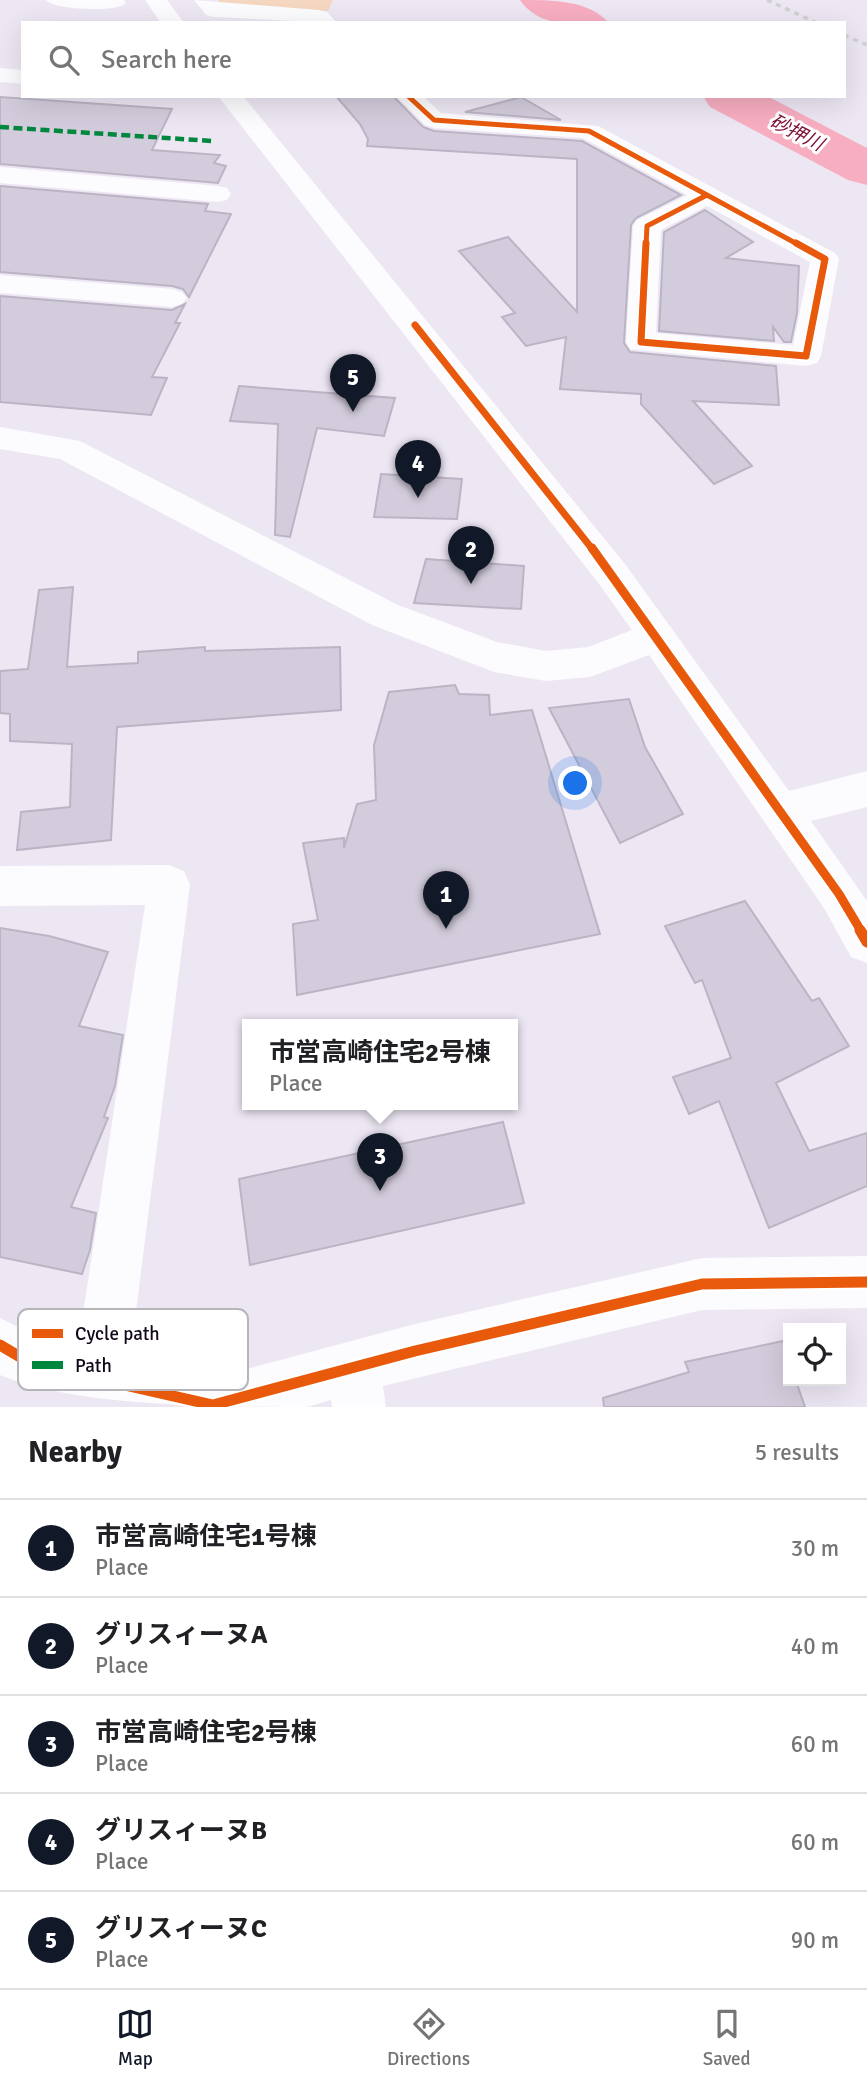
<!DOCTYPE html>
<meta charset="utf-8">
<style>
body{margin:0;font-family:Signika,"Noto Sans JP",sans-serif;background:#f6f6f6;color:#202124}
.controls{position:absolute;right:21px;bottom:21px;display:grid;overflow:hidden;border-radius:0px;box-shadow:0 7px 28px #0002}
.controls button{width:63px;height:63px;display:grid;place-items:center;padding:0;border:0;border-bottom:2px solid #e0e0e0;background:#fff;color:#202124;font:35px sans-serif}
.you{position:absolute;left:576px;top:784px;width:24px;height:24px;margin:-18px;border:5px solid #fff;border-radius:50%;background:#1a73e8;box-shadow:0 0 0 10px #1a73e833}
.badge{display:grid;place-items:center;width:46px;height:46px;border-radius:50%;background:#111827;color:#fff;font-size:23px;font-weight:700}
.pin{position:absolute;translate:-50% -58px;filter:drop-shadow(0 2px 4px #0008)}
.pin::after{content:'';position:absolute;top:37px;width:24px;height:21px;background:inherit;clip-path:polygon(0 0,100% 0,50% 100%)}
.popup{position:absolute;left:242px;top:1019px;width:276px;height:91px;box-sizing:border-box;display:grid;place-content:center;border-radius:0px;background:#fff;filter:drop-shadow(0 2px 5px #0005);font-size:23px;white-space:nowrap;color:#757577}
.popup b{font-size:26px;color:#202124}
.popup::after{content:'';position:absolute;left:50%;top:100%;margin-left:-14px;border:14px solid transparent;border-top-color:#fff}
.list{margin:0;padding:0;list-style:none}
h2{display:flex;justify-content:space-between;align-items:center;height:91px;margin:0;padding:0 28px;font-size:30px}
h2 small{font-size:23px;font-weight:400;color:#757577}
.list li{display:grid;grid-template-columns:46px 1fr auto;gap:21px;align-items:center;box-sizing:border-box;height:98px;padding:0 28px;border-top:2px solid #e0e0e0}
.list b{display:block;font-size:26px;white-space:nowrap}
.list p{margin:0;font-size:23px;white-space:nowrap;color:#757577}
.list em{font-size:23px;font-style:normal;color:#757577}
.icon{flex:none;width:38px;height:38px;fill:none;stroke:currentColor;stroke-width:2;stroke-linecap:round;stroke-linejoin:round}
.map{position:relative;flex:none;width:867px;height:1407px;overflow:hidden}
.search{position:absolute;background:#fff;box-shadow:0 7px 28px #0002;left:21px;right:21px;top:21px;height:77px;display:flex;align-items:center;gap:18px;box-sizing:border-box;padding:0 24px;border-radius:0px;color:#757577;font-size:26px}
.sheet{height:581px;background:#fff}
nav{display:flex;justify-content:space-around;align-items:center;box-sizing:border-box;height:98px;border-top:2px solid #e0e0e0;background:#fff;font-size:19px;color:#757577}
nav a{display:grid;justify-items:center;gap:4px}
nav .on{color:#111827}
.map>svg:first-child{display:block}
</style>
<div class="map">
<svg width="867" height="1407" viewBox="0 0 867 1407">
<rect width="100%" height="100%" fill="#ede7f4"/>
<path fill="#f5d6c1" d="M 218,0 L 333,0 L 328,11 L 221,4 Z"/>
<g fill="none" stroke-linecap="round" stroke-linejoin="round">
<path fill="#f7aec1" fill-rule="evenodd" d="M 520,0 C 552,0 589,0 609,23 C 577,23 541,30 520,0 Z
M 703,96 L 767,96 L 867,148 L 867,185 L 848,180 L 710,107 Z"/>
</g>
<path fill="#d3ccdc" stroke="#bcb4c4" stroke-width="2" d="M 336,96 L 393,96 L 423,127 L 434,131 L 582,141 L 681,195 L 636,218 L 631,225 L 624,343 L 630,352 L 776,366 L 779,405 L 693,401 L 752,466 L 714,484 L 641,404 L 641,394 L 560,389 L 566,337 L 526,346 L 502,317 L 515,313 L 459,251 L 508,237 L 577,312 L 577,159 L 367,146 L 368,139 L 360,124 Z
M 0,97 L 172,109 L 152,150 L 220,155 L 214,163 L 226,166 L 218,183 L 0,164 Z
M 521,97 L 561,120 L 465,112 Z
M 0,186 L 208,204 L 205,211 L 231,214 L 189,297 L 183,289 L 172,286 L 0,272 Z
M 705,210 L 753,242 L 726,258 L 799,266 L 797,313 L 791,342 L 784,342 L 773,327 L 774,341 L 659,331 L 664,232 Z
M 0,296 L 172,310 L 185,304 L 175,323 L 180,323 L 152,377 L 167,378 L 151,415 L 0,402 Z
M 239,386 L 395,398 L 384,436 L 317,428 L 290,537 L 275,535 L 278,424 L 230,421 Z
M 381,474 L 462,479 L 457,519 L 374,517 Z
M 426,559 L 524,566 L 521,609 L 414,603 Z
M 73,587 L 67,667 L 138,663 L 138,652 L 205,647 L 205,651 L 340,647 L 341,710 L 117,727 L 111,840 L 17,850 L 21,812 L 70,807 L 72,744 L 10,741 L 10,714 L 0,713 L 0,671 L 28,669 L 39,590 Z
M 455,685 L 459,694 L 489,695 L 490,715 L 532,710 L 600,934 L 297,995 L 293,924 L 318,920 L 303,843 L 344,838 L 344,848 L 357,804 L 376,800 L 374,745 L 389,692 Z
M 629,699 L 645,747 L 683,814 L 620,843 L 549,708 Z
M 745,901 L 812,1001 L 819,998 L 849,1046 L 776,1083 L 809,1151 L 867,1133 L 867,1186 L 769,1228 L 719,1101 L 689,1114 L 673,1077 L 731,1058 L 702,980 L 695,983 L 665,926 Z
M 0,928 L 49,936 L 108,952 L 79,1026 L 123,1035 L 115,1086 L 104,1117 L 108,1118 L 71,1207 L 96,1213 L 90,1250 L 82,1274 L 0,1257 Z
M 503,1122 L 524,1203 L 250,1265 L 239,1179 Z
M 783,1341 L 788,1358 L 788,1381 L 796,1381 L 805,1407 L 604,1407 L 603,1398 L 689,1372 L 685,1362 Z"/>
<g fill="none" stroke-linecap="round" stroke-linejoin="round">
<path fill="#fcfbfd" fill-rule="evenodd" d="M 46,0 L 124,0 L 126,3 C 119,13 53,10 46,0 Z
M 145,0 L 167,0 L 184,23 L 161,23 Z
M 194,0 L 319,10 L 327,12 L 337,23 L 214,17 L 206,15 Z
M 0,68 L 23,70 L 23,84 L 0,82 Z
M 218,96 L 243,96 L 625,564 L 789,791 L 867,771 L 867,807 L 811,821 L 867,901 L 867,963 L 851,957 L 824,908 L 649,655 L 590,677 L 546,681 L 494,672 L 372,625 L 60,459 L 0,449 L 0,427 L 80,441 L 398,605 L 497,642 L 546,651 L 588,647 L 632,630 L 599,584 Z
M 396,96 L 423,96 L 441,113 L 598,126 L 835,253 L 839,259 L 821,356 L 817,363 L 806,366 L 630,349 L 626,342 L 633,226 L 637,220 L 687,195 L 583,138 L 434,128 L 425,125 ZM 707,206 L 810,262 L 793,345 L 656,333 L 661,230 Z
M 0,167 L 218,186 L 227,188 L 231,194 L 227,200 L 218,202 L 0,183 Z
M 0,275 L 172,289 L 182,292 L 187,298 L 182,304 L 172,307 L 0,293 Z
M 169,865 L 184,871 L 190,885 L 130,1359 L 213,1378 L 415,1324 L 702,1258 L 867,1256 L 867,1308 L 702,1310 L 383,1386 L 386,1407 L 332,1407 L 331,1400 L 307,1407 C 217,1407 77,1407 0,1375 L 0,1318 L 41,1339 L 78,1347 L 145,905 L 0,906 L 0,866 Z"/>
<path stroke="#d2d0d4" stroke-width="3.5" stroke-dasharray="5 5" stroke-linecap="butt" d="M 767,0 L 817,23
M 844,35 L 867,45"/>
<path stroke="#00873e" stroke-width="4.5" stroke-dasharray="9 4.5" stroke-linecap="butt" d="M 0,127 L 212,141"/>
<g stroke="#fff" stroke-width="8">
<path id="cycleway-far3" d="M 408,96 L 434,120 L 589,131 L 707,195
M 707,195 L 799,245
M 646,245 L 647,226 L 707,195"/>
</g>
<g stroke="#fff" stroke-width="10">
<path id="cycleway-far2" d="M 646,243 L 641,342 L 806,356 L 825,259 L 796,243
M 415,325 L 593,550"/>
</g>
<g stroke="#fff" stroke-width="13">
<path id="cycleway-far1" d="M 592,548 L 839,894 L 861,931"/>
</g>
<g stroke="#fff" stroke-width="16">
<path id="cycleway" d="M 860,930 L 867,942
M 0,1345 L 32,1364 L 213,1405 L 415,1351 L 702,1284 L 867,1282"/>
</g>
<use href="#cycleway-far3" stroke="#e8590c" stroke-width="5"/>
<use href="#cycleway-far2" stroke="#e8590c" stroke-width="7"/>
<use href="#cycleway-far1" stroke="#e8590c" stroke-width="9"/>
<use href="#cycleway" stroke="#e8590c" stroke-width="11"/>
</g>
<g text-anchor="middle" stroke-width="6" stroke-linejoin="round" paint-order="stroke">
<g font-size="19" font-style="italic" fill="#810f39" stroke="#fff">
<text transform="translate(797 132) rotate(27)" y="7">砂押川</text>
</g>
</g>
<rect x="18" y="1309" width="230" height="81" rx="10" fill="#fff" stroke="#b8b5ba" stroke-width="2"/>
<rect x="32" y="1329" width="31" height="9" fill="#e8590c"/>
<rect x="32" y="1361" width="31" height="8" fill="#00873e"/>
<g font-size="19" fill="#12081a">
<text x="75" y="1340">Cycle path</text>
<text x="75" y="1372">Path</text>
</g>
</svg>
<div class="controls">
<button><svg class="icon" aria-label="locate" viewBox="0 0 24 24"><circle cx="12" cy="12" r="6"/><path d="M12 2v4M12 18v4M2 12h4M18 12h4"/></svg></button>
</div>
<div class="you"></div>
<div class="pin badge" style="left:446px;top:929px">1</div>
<div class="pin badge" style="left:471px;top:584px">2</div>
<div class="pin badge" style="left:380px;top:1191px">3</div>
<div class="popup"><b>市営高崎住宅2号棟</b>Place</div>
<div class="pin badge" style="left:418px;top:498px">4</div>
<div class="pin badge" style="left:353px;top:412px">5</div>
<div class="search"><svg class="icon" aria-label="search" viewBox="0 0 24 24"><circle cx="10" cy="10" r="6"/><path d="M15 15l6 6"/></svg>Search here</div>
</div>
<section class="sheet">
<h2>Nearby<small>5 results</small></h2>
<ul class="list">
<li><span class="badge">1</span><div><b>市営高崎住宅1号棟</b><p>Place</p></div><em>30 m</em></li>
<li><span class="badge">2</span><div><b>グリスィーヌA</b><p>Place</p></div><em>40 m</em></li>
<li><span class="badge">3</span><div><b>市営高崎住宅2号棟</b><p>Place</p></div><em>60 m</em></li>
<li><span class="badge">4</span><div><b>グリスィーヌB</b><p>Place</p></div><em>60 m</em></li>
<li><span class="badge">5</span><div><b>グリスィーヌC</b><p>Place</p></div><em>90 m</em></li>
</ul>
</section>
<nav>
<a class="on"><svg class="icon" aria-label="map" viewBox="0 0 24 24"><path d="M3 6l6-2 6 2 6-2v14l-6 2-6-2-6 2zM9 4v14M15 6v14"/></svg>Map</a>
<a><svg class="icon" aria-label="directions" viewBox="0 0 24 24"><path d="M12 3l9 9-9 9-9-9zM9 14v-3h6M13 9l2 2-2 2"/></svg>Directions</a>
<a><svg class="icon" aria-label="saved" viewBox="0 0 24 24"><path d="M7 4h10v16l-5-4-5 4z"/></svg>Saved</a>
</nav>
